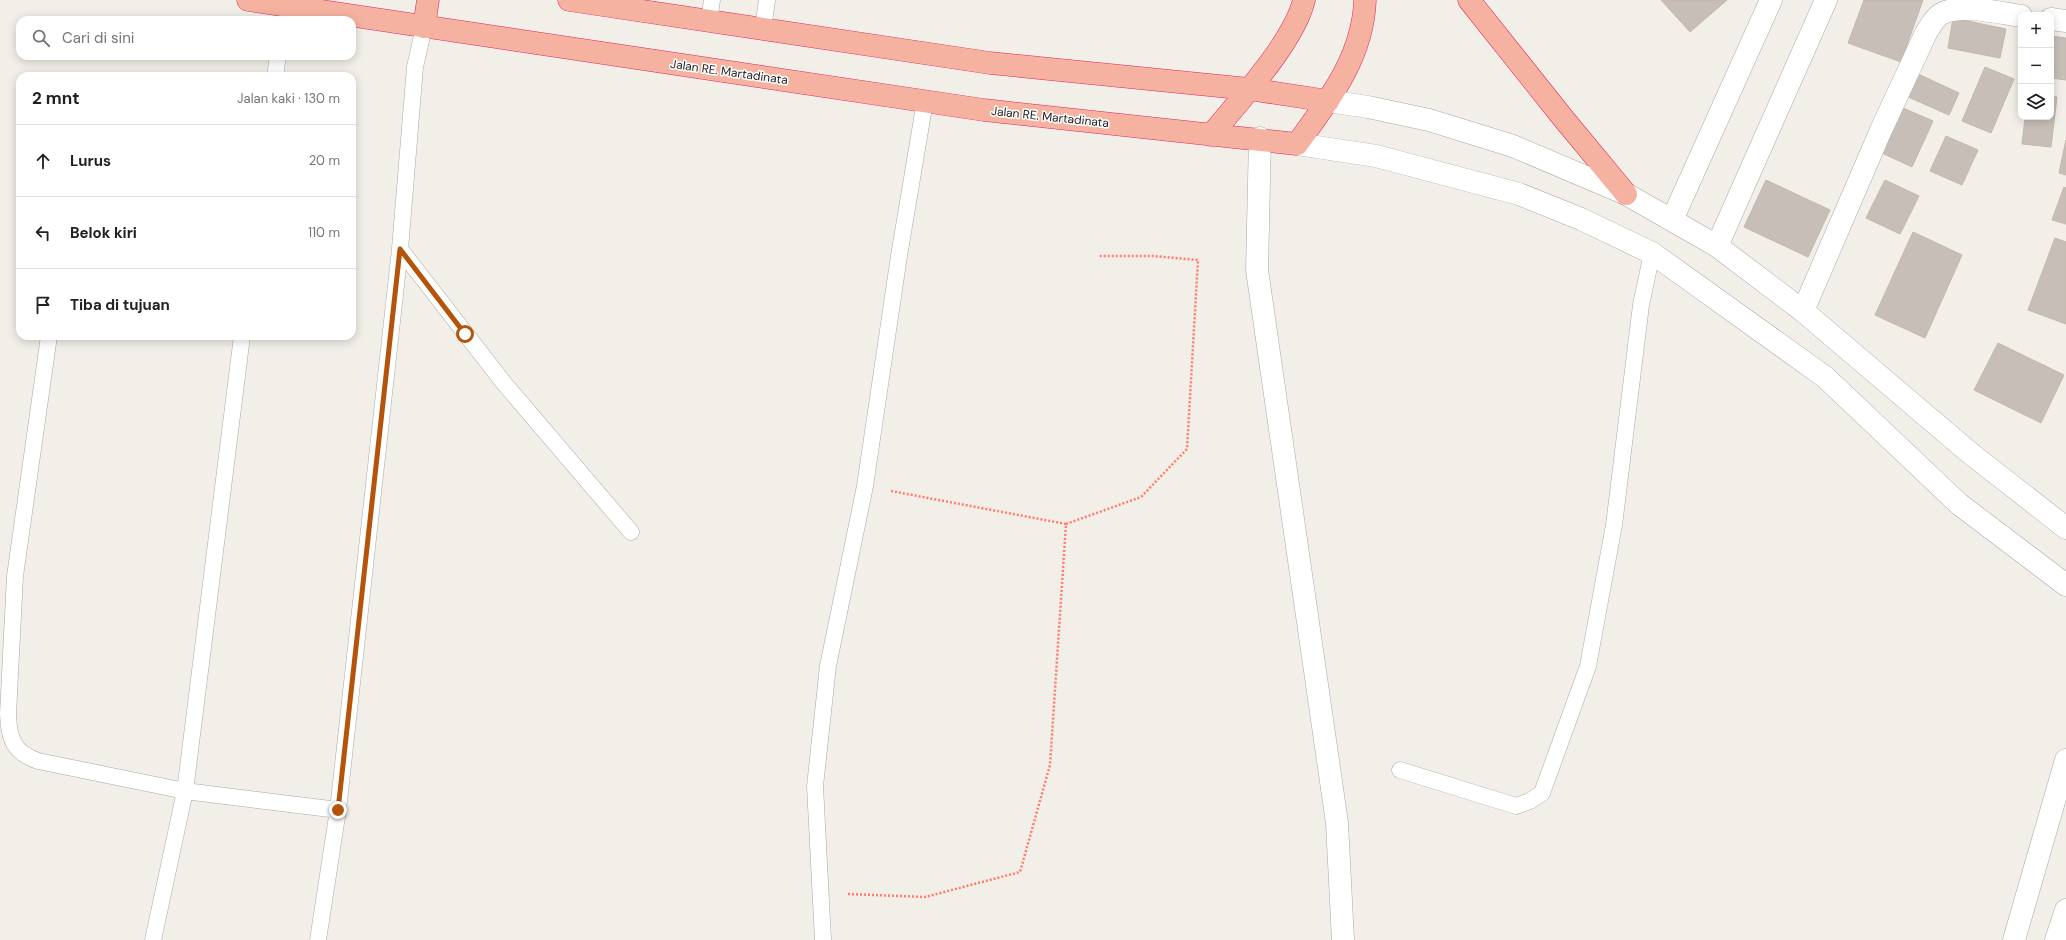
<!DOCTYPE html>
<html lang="id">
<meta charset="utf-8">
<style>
body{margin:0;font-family:"DM Sans",sans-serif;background:#f6f6f6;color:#202124}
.controls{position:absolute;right:12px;top:12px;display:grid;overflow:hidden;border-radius:8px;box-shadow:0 2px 10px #0003}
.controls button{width:36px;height:36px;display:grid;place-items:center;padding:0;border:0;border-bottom:1px solid #e0e0e0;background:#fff;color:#202124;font:20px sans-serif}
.stop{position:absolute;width:12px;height:12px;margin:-9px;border:3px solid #b45309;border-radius:50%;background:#fff}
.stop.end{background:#b45309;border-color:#fff;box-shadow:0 1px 4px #0008}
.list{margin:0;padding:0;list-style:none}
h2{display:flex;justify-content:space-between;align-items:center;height:52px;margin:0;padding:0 16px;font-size:17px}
h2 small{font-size:13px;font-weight:400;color:#757577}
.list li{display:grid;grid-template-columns:26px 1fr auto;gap:12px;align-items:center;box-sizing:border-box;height:72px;padding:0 16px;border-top:1px solid #e0e0e0}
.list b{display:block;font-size:15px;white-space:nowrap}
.list em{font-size:13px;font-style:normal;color:#757577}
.icon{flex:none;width:22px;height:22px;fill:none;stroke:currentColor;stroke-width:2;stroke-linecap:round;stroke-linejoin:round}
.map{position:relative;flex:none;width:2066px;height:940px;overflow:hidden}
.search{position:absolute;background:#fff;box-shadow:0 2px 10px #0003;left:16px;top:16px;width:340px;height:44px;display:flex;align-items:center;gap:10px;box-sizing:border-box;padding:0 14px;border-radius:12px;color:#757577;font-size:15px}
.panel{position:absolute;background:#fff;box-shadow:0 2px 10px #0003;left:16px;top:72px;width:340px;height:268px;border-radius:12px}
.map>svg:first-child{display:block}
</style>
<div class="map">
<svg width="2066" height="940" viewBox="0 0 2066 940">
<rect width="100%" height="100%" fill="#f2efe8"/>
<path fill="#c7bfb7" stroke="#c5b6aa" d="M 1661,0 L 1727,0 L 1690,32 Z
M 1864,0 L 1923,0 L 1901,62 L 1848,43 Z
M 1953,18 L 2006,29 L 2000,58 L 1948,48 Z
M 2051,36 L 2066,38 L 2066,80 L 2051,78 Z
M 1985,67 L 2014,79 L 1991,133 L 1962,121 Z
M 1916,73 L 1959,93 L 1949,115 L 1906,96 Z
M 2051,96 L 2057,97 L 2051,147 L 2022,144 L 2025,117 L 2051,117 Z
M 1903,108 L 1933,121 L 1912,167 L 1882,153 Z
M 1946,136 L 1978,150 L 1962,185 L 1930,171 Z
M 2066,140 L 2066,175 L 2059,173 Z
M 1766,180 L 1830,210 L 1808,257 L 1744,227 Z
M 1885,180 L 1919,196 L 1900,234 L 1866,218 Z
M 2064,187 L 2066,188 L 2066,224 L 2052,220 Z
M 1913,232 L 1962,255 L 1925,338 L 1875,315 Z
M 2055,238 L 2066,242 L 2066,324 L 2028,310 Z
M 1998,343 L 2064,375 L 2041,423 L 1974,390 Z"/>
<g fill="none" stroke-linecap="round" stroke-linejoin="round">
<g stroke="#a9a9a9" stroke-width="17">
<path id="service" d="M 709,21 L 712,0
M 763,29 L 767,0
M 275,76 L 278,56
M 400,249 L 503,382 L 631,532
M 49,336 L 15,576 L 8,714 C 9,739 13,752 38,761 L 185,791 L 338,810
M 1400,770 L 1516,806 L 1530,801 L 1542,793 L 1588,666 L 1614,525 L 1641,305 L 1652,253
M 153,940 L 185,791 L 242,336
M 318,940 L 338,810 L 400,249 L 415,67 L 424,27
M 823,940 L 815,786 L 828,666 L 865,486 L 899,256 L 925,101"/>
</g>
<g stroke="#a9a9a9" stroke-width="23">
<path id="minor" d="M 2051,19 L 2066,21
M 1260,138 L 1257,270 L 1337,823 L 1343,940
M 1672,220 L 1771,0
M 1717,246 L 1826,0
M 1803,311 L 1881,130 L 1926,33 C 1930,27 1934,18 1941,14 C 1960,3 2000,13 2021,16
M 2014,940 L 2066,760
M 2056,940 L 2066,910"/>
</g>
<g stroke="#a9a9a9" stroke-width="23">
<path id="tertiary" d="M 1328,101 L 1368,107 L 1429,120 L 1513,146 L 1626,194 L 1717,246 L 1803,311 L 1970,453 L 2066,528
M 1297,144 L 1376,156 L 1519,194 L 1581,219 L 1652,253 L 1825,377 L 1959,504 L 2066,585"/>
</g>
<g stroke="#e22365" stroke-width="23">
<path id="trunk" d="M 248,0 L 984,110 L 1297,144 C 1329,100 1363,57 1365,0
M 569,0 L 990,63 L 1249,89 L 1328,101
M 1469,0 L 1563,118 L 1626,194
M 424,27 L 428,0
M 1211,135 C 1239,101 1294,42 1304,0"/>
</g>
<path stroke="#ff7c6d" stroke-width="2.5" stroke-dasharray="2 2" stroke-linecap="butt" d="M 1066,524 L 1141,497 L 1187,449 L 1198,260 L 1153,256 L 1098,256
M 848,894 L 925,897 L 1020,872 L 1050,765 L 1066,524 L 891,491"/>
<use href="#service" stroke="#fff" stroke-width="16"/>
<use href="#minor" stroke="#fff" stroke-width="22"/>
<use href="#tertiary" stroke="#fff" stroke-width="22"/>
<use href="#trunk" stroke="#f5b2a0" stroke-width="22"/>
</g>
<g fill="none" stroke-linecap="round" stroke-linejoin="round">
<path stroke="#b45309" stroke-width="5" d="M 338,810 L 400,249 L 465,334"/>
</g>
<g text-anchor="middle" stroke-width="3" stroke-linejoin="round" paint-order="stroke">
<g font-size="12" fill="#222" stroke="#fff">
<text transform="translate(729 72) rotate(8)" y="4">Jalan RE. Martadinata</text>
<text transform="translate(1050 117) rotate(6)" y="4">Jalan RE. Martadinata</text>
</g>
</g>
</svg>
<div class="controls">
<button>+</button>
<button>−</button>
<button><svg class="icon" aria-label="layers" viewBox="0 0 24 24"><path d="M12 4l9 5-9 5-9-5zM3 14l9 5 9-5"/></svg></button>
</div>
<div class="stop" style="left:465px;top:334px"></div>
<div class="stop end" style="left:338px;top:810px"></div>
<div class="search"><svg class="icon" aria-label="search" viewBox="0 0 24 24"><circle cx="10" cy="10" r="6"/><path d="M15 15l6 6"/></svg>Cari di sini</div>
<section class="panel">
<h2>2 mnt<small>Jalan kaki · 130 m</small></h2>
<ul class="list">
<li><svg class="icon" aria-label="ahead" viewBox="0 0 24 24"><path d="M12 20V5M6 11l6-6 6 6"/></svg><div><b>Lurus</b></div><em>20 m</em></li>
<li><svg class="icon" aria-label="left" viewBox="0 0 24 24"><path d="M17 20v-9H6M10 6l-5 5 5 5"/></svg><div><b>Belok kiri</b></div><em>110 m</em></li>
<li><svg class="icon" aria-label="arrive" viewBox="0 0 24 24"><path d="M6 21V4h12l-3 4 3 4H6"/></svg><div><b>Tiba di tujuan</b></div></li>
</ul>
</section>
</div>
